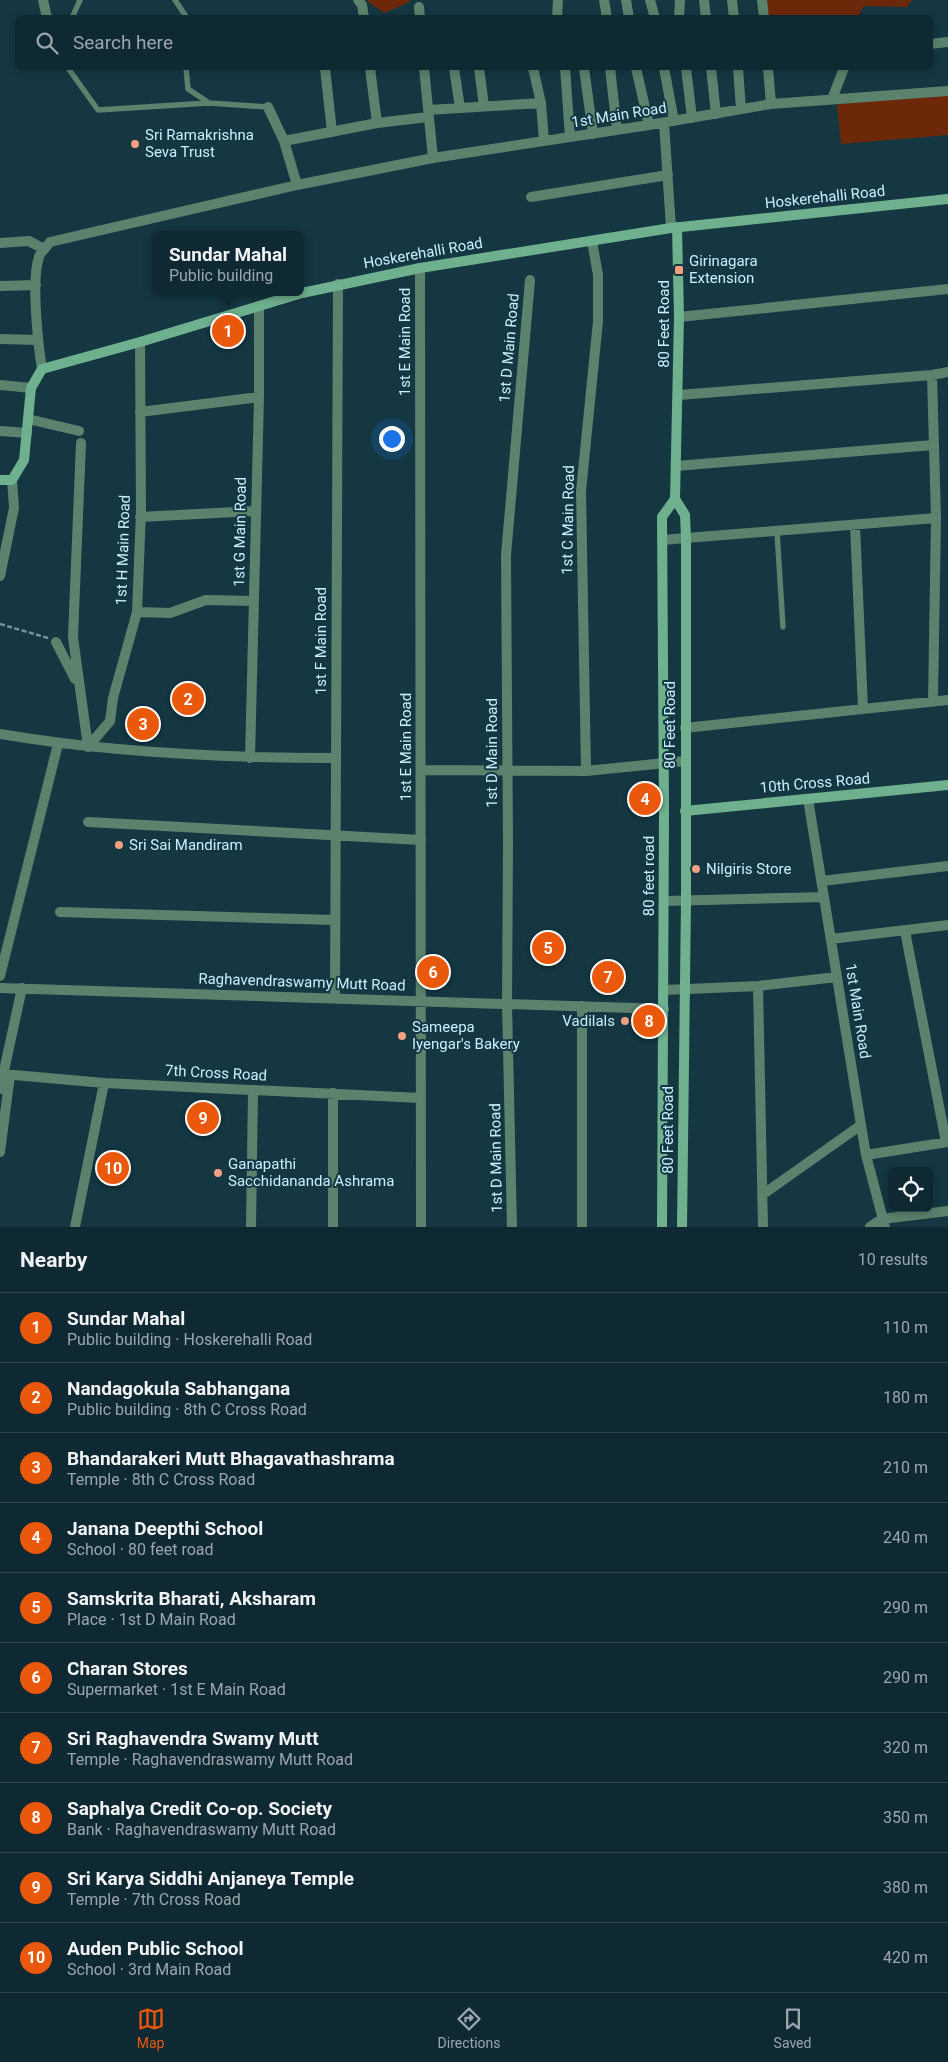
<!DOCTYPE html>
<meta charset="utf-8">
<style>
body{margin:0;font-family:Roboto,sans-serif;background:#18313a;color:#f1f3f6}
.controls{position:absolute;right:15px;bottom:15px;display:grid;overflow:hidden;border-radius:8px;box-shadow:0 2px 8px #0003}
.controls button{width:45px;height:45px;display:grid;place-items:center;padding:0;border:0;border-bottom:1px solid #2f454d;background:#0f2932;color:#f1f3f6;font:25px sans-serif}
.you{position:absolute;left:391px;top:438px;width:18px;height:18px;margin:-12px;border:4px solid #fff;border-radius:50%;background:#1a73e8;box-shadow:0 0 0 8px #1a73e833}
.badge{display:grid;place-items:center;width:32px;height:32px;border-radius:50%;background:#ea580c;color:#fff;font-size:16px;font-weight:700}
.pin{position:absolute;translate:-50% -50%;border:2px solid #fff;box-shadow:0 1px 5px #0006}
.popup{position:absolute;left:152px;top:231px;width:152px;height:65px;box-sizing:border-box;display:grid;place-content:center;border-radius:8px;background:#0f2932;filter:drop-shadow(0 1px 4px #0005);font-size:16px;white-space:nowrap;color:#9ba6ac}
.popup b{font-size:19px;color:#f1f3f6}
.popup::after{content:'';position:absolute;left:50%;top:100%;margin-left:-10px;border:10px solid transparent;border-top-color:#0f2932}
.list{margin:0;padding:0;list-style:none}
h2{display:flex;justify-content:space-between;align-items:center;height:65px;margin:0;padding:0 20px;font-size:21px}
h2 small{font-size:16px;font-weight:400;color:#9ba6ac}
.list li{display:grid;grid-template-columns:32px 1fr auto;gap:15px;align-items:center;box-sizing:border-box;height:70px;padding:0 20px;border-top:1px solid #2f454d}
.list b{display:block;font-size:19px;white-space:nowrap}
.list p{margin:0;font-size:16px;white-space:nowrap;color:#9ba6ac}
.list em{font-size:16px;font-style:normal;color:#9ba6ac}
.icon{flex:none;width:28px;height:28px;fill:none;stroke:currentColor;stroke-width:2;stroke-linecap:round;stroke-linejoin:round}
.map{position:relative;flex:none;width:948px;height:1227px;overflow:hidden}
.search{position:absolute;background:#0f2932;box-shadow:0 2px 8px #0003;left:15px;right:15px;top:15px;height:55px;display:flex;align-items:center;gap:12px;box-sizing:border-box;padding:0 18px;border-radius:8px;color:#9ba6ac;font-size:19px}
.sheet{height:765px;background:#0f2932}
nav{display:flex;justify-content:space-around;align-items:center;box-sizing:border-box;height:70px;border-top:1px solid #2f454d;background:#0f2932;font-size:14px;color:#9ba6ac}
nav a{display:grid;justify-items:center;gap:2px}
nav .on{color:#ea580c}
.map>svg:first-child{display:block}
</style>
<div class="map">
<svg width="948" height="1227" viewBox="0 0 948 1227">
<rect width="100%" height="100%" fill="#143742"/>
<path fill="#6d280a" d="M 366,0 L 410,0 L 408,3 L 384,13 Z
M 765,0 L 912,0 L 907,7 L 864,6 L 857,18 L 765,17 Z
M 948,95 L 948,135 L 841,144 L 837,104 Z"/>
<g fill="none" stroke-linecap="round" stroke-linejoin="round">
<path stroke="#7195a2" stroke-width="2.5" stroke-dasharray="5 2.5" stroke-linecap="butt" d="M 0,624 L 48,638"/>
<path stroke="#5b826d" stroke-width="5.5" d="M 175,0 L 187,18
M 72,18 L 80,0
M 68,68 L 98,110 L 209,103 L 268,107
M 186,68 L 188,89 L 209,103
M 777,532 L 783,627"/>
<path stroke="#5b826d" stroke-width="10" d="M 43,0 L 47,18
M 358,0 L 362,5 L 364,18
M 604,0 L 607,18
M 626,0 L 629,18
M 650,0 L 655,18
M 704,0 L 706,18
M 732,0 L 734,18
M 762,0 L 764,18
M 419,7 L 420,18
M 557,18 L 558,0
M 679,18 L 680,0
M 930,44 L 948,42
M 325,68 L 332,132
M 370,68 L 377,123 L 428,117
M 424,68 L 433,158
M 454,68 L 460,108
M 479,68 L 484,106
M 533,68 L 541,103 L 544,141
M 565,68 L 570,137
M 584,68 L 593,134
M 610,68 L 617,130
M 636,68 L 649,125
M 664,68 L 674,121
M 686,68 L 692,118
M 711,68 L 716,114
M 738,68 L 741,109
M 768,68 L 771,104
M 832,99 L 844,68
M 268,107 L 284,141 L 297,185
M 428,110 L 541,103
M 664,123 L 671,228
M 284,141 L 377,123
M 531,197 L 668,175
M 0,243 L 29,241 L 44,249
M 420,268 L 421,1227
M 0,286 L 36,285
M 679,317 L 948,289
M 0,339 L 38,340
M 42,369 C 38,344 31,280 39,257 C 40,252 47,247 50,242 L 297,185 L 433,158 L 649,125 L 771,104 L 948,91
M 932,375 L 936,518 L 933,701
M 0,385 L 31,388
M 679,395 L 932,375 L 948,372
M 140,412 L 259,397
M 28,419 L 79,431
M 0,431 L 27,433
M 81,443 L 73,637 L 88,747
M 676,466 L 933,445
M 140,517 L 255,511
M 855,525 L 863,709
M 662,540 L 936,518
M 0,576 L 14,508 L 12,480
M 137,612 L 170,613 L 206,600 L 254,601
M 56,642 L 75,679
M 685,728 L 948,700
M 0,734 C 111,753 223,758 336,758
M 88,747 L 110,721 L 113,698 L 137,612 L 141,511 L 140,342
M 250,758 L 259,397 L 259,306
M 421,770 L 586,771 L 685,761
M 586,771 L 581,491 L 598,321 L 598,275 L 592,241
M 808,799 L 861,1125 L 866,1155 L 885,1227
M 88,822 L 421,840
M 822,881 L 948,866
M 664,901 L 824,897
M 60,912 L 335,920
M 905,931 L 946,1142
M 831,939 L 948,925
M 0,976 L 58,744
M 758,986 L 763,1227
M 0,988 L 664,1009
M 664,990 L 758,986 L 837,977
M 335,998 L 338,284
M 3,1074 L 104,1083 L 421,1098
M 0,1089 L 22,988
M 333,1093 L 333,1227
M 0,1152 L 10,1075
M 866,1155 L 948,1142
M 762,1195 L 861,1125
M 75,1227 L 104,1083
M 251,1227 L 253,1090
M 512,1227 L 507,1004 L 508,843 L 506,555 L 530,280
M 582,1227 L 582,1006
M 870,1227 L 882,1219 L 948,1211"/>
<path stroke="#6fb08e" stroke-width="10" d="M 677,227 L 679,317 L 675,499 L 685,515 L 686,538 L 686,900 L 682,1227
M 0,480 L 12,480 L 24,460 L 31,388 L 42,369 L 140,342 L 302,293 L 420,268 L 671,228 L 948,199
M 685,811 L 948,785
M 662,1227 L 664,812 L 662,517 L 675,499"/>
</g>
<g fill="#f3a082" stroke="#143742" stroke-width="2">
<circle cx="135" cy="144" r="5"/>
<rect x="674" y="265" width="10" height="10" rx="2.5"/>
<circle cx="119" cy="845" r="5"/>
<circle cx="696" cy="869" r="5"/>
<circle cx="625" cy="1021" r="5"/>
<circle cx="402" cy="1036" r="5"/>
<circle cx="218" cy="1173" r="5"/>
</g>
<g text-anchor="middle" stroke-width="4" stroke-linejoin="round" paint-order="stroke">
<g font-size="15" fill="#c9effd" stroke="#143742">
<text transform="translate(619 115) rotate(-9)" y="5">1st Main Road</text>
<text transform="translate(825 197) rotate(-6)" y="5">Hoskerehalli Road</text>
<text transform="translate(423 253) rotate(-10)" y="5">Hoskerehalli Road</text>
<text transform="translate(664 324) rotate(-90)" y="5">80 Feet Road</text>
<text transform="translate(405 342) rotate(-90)" y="5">1st E Main Road</text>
<text transform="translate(509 348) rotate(-85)" y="5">1st D Main Road</text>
<text transform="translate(568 520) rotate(-89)" y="5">1st C Main Road</text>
<text transform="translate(240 532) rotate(-89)" y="5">1st G Main Road</text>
<text transform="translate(123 550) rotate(-88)" y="5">1st H Main Road</text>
<text transform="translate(321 641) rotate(-90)" y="5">1st F Main Road</text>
<text transform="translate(670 725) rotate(-90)" y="5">80 Feet Road</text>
<text transform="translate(406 747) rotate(-90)" y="5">1st E Main Road</text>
<text transform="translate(492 753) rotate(-90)" y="5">1st D Main Road</text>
<text transform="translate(815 783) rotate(-5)" y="5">10th Cross Road</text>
<text transform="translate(649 876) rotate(-90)" y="5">80 feet road</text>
<text transform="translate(302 982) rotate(2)" y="5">Raghavendraswamy Mutt Road</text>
<text transform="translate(858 1011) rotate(81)" y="5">1st Main Road</text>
<text transform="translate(216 1073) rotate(3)" y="5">7th Cross Road</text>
<text transform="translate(668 1130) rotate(-90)" y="5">80 Feet Road</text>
<text transform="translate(496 1158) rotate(-91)" y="5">1st D Main Road</text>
</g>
<g font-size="15" fill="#c9effd" stroke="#143742" text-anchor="start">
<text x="145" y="140">Sri Ramakrishna<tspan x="145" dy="17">Seva Trust</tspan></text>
<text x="689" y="266">Girinagara<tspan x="689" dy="17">Extension</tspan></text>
<text x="129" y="850">Sri Sai Mandiram</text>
<text x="706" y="874">Nilgiris Store</text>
<text x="615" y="1026" text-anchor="end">Vadilals</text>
<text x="412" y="1032">Sameepa<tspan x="412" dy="17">Iyengar's Bakery</tspan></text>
<text x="228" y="1169">Ganapathi<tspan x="228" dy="17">Sacchidananda Ashrama</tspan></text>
</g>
</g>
</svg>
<div class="controls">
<button><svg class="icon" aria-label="locate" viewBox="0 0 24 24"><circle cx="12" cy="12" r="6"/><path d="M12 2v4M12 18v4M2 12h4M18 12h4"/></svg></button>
</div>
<div class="you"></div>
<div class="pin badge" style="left:228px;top:331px">1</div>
<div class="popup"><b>Sundar Mahal</b>Public building</div>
<div class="pin badge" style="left:188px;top:699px">2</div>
<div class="pin badge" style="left:143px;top:724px">3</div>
<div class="pin badge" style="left:645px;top:799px">4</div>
<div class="pin badge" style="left:548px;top:948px">5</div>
<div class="pin badge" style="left:433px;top:972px">6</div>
<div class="pin badge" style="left:608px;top:977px">7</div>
<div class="pin badge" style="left:649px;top:1021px">8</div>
<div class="pin badge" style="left:203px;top:1118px">9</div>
<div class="pin badge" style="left:113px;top:1168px">10</div>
<div class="search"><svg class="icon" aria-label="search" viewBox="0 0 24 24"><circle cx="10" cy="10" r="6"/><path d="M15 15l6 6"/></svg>Search here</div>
</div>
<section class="sheet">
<h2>Nearby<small>10 results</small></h2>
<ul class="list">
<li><span class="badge">1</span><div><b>Sundar Mahal</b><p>Public building · Hoskerehalli Road</p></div><em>110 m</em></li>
<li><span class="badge">2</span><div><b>Nandagokula Sabhangana</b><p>Public building · 8th C Cross Road</p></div><em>180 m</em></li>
<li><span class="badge">3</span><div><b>Bhandarakeri Mutt Bhagavathashrama</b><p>Temple · 8th C Cross Road</p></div><em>210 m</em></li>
<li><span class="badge">4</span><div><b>Janana Deepthi School</b><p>School · 80 feet road</p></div><em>240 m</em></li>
<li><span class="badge">5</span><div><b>Samskrita Bharati, Aksharam</b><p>Place · 1st D Main Road</p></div><em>290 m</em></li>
<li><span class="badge">6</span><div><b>Charan Stores</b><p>Supermarket · 1st E Main Road</p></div><em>290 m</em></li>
<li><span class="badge">7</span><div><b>Sri Raghavendra Swamy Mutt</b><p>Temple · Raghavendraswamy Mutt Road</p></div><em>320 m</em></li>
<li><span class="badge">8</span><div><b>Saphalya Credit Co-op. Society</b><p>Bank · Raghavendraswamy Mutt Road</p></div><em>350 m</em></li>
<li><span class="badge">9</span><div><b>Sri Karya Siddhi Anjaneya Temple</b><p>Temple · 7th Cross Road</p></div><em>380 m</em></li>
<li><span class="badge">10</span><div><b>Auden Public School</b><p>School · 3rd Main Road</p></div><em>420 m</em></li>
</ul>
</section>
<nav>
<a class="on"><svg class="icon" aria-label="map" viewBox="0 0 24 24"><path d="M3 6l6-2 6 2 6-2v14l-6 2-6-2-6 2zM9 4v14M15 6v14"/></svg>Map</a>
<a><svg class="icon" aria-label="directions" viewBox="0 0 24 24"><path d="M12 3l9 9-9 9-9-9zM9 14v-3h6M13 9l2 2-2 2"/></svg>Directions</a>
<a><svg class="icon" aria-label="saved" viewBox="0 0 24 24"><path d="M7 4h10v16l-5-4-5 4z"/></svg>Saved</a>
</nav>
